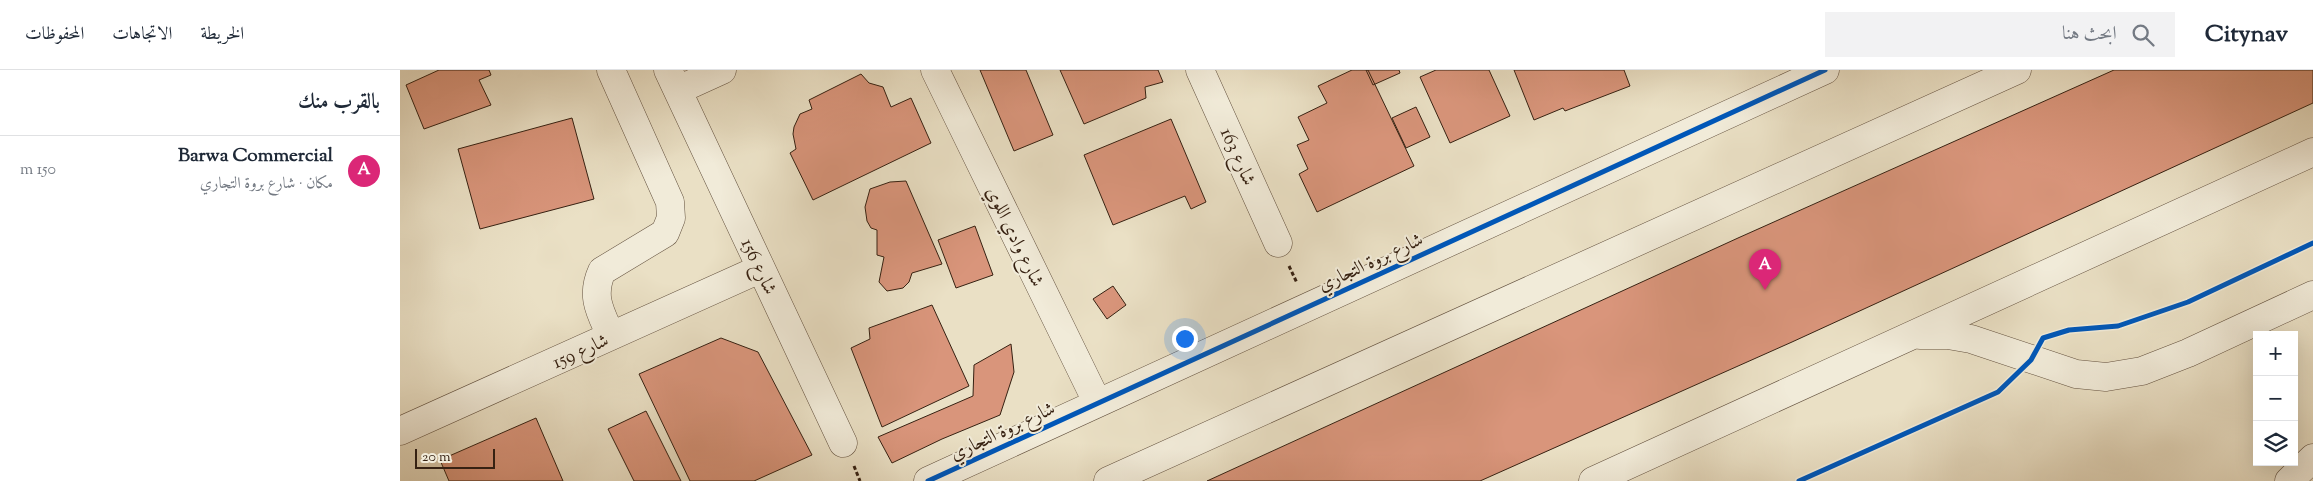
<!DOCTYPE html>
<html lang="ar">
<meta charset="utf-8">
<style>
body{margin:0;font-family:"Sorts Mill Goudy",Amiri,serif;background:#f2f2f3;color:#1f2937;direction:rtl}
.controls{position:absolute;right:15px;bottom:15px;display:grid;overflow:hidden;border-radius:0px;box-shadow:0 5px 20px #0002}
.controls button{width:45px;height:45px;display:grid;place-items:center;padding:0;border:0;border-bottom:1px solid #e0e1e3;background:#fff;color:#1f2937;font:25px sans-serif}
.scale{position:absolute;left:15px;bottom:12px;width:80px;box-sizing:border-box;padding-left:5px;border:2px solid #362112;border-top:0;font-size:14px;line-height:18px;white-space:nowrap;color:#362112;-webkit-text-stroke:4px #f1ebd9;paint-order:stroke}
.you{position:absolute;left:784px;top:268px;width:18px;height:18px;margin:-12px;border:4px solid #fff;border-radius:50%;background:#1a73e8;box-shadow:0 0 0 8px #1a73e833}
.badge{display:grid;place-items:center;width:32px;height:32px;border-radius:50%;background:#db2777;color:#fff;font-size:16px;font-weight:700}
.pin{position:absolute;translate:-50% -41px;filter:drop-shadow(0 1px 2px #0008)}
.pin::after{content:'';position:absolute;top:26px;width:18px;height:15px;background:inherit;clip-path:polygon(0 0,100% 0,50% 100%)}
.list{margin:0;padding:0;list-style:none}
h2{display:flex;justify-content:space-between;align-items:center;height:65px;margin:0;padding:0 20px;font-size:21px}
h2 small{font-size:16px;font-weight:400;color:#747a83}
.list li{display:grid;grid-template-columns:32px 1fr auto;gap:15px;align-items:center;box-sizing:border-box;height:70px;padding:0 20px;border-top:1px solid #e0e1e3}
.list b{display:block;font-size:19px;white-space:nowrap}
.list p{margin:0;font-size:16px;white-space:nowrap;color:#747a83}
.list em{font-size:16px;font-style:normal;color:#747a83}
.icon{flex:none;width:28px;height:28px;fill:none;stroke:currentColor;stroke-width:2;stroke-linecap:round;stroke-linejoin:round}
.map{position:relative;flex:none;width:1913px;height:411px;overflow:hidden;direction:ltr}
header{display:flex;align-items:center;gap:30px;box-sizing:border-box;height:70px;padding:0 25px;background:#fff;border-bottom:1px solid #e0e1e3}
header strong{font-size:24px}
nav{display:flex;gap:28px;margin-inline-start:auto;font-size:18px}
.search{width:350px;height:45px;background:#f2f2f3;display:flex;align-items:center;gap:12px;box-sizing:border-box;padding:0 18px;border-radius:0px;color:#747a83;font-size:19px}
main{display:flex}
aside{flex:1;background:#fff}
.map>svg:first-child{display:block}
</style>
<header>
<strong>Citynav</strong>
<div class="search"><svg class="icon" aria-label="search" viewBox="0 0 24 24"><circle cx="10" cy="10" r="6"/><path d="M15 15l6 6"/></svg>ابحث هنا</div>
<nav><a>الخريطة</a><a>الاتجاهات</a><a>المحفوظات</a></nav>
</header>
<main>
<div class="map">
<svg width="1913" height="411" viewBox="0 0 1913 411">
<rect width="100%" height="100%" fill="#eae0c5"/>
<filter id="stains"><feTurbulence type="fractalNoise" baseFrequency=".004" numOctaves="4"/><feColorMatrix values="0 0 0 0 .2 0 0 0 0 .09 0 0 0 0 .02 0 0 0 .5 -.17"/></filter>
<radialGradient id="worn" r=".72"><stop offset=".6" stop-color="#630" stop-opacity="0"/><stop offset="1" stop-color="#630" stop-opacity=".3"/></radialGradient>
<path fill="#d9957b" stroke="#362112" d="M 39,0 L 89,0 L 91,5 L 79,10 L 91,35 L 24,59 L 6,15 Z
M 580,0 L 626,0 L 653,65 L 614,81 Z
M 660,0 L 758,0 L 763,12 L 745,17 L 746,28 L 684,54 Z
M 952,0 L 968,0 L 1014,96 L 917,142 L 899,104 L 908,99 L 897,75 L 909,70 L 898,47 L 927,33 L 918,16 Z
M 966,0 L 999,0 L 1000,3 L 973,15 Z
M 1036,0 L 1089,0 L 1110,46 L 1050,73 L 1020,7 Z
M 1114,0 L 1224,0 L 1230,16 L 1165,41 L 1163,38 L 1134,50 Z
M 1714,0 L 1913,0 L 1913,33 L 1392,272 L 1080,411 L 807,411 L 1338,168 Z
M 461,4 L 469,13 L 483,17 L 491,37 L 511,28 L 531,73 L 413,130 L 390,83 L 396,79 L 393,64 L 394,57 L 400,44 L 412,39 L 409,30 Z
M 1016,37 L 1030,67 L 1006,78 L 992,48 Z
M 172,48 L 194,129 L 80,159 L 58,79 Z
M 771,49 L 806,132 L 791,139 L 785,126 L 713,155 L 684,85 Z
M 506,111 L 542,194 L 512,203 L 509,212 L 503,218 L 487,221 L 479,212 L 484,187 L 477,185 L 477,160 L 471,158 L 467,151 L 465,137 L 470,119 L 490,112 Z
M 575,156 L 593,205 L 556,218 L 538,170 Z
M 713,216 L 726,235 L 707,249 L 693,229 Z
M 532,235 L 569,316 L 482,357 L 451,278 L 470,269 L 469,258 Z
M 321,268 L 358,282 L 412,385 L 354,411 L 290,411 L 239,304 Z
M 611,274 L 614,302 L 600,345 L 542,369 L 492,393 L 478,367 L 573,326 L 574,295 Z
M 246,341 L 281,411 L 234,411 L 208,359 Z
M 136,348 L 163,411 L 49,411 L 40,390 Z"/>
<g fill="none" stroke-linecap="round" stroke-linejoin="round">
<g stroke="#63513f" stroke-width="29">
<path id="minor" d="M 211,0 L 270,132 L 271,148 L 265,163 L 202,201 C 190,227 201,243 211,266
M 268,0 L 443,373
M 535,0 L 697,332
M 800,0 L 878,173
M 278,20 L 322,0
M 1520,265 L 1548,265 L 1571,269 L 1676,304 L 1706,307 L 1742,301 L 1788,283 L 1913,225
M 0,361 L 360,199
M 528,411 L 1425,0
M 708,411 L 1617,0
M 1193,411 L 1913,82
M 1889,411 L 1913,388"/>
</g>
<path stroke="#362112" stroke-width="3" stroke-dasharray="4 2.5" stroke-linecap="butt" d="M 889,196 L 897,213
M 454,396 L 460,411"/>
<use href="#minor" stroke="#f1ebd9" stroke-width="28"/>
<g stroke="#f1ebd9" stroke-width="8">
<path id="cycleway" d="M 528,411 L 1425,0
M 1399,411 L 1598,322 L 1631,290 L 1643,268 L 1669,260 L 1718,256 L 1788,232 L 1913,173"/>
</g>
<use href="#cycleway" stroke="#0057b8" stroke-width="5"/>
</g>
<g text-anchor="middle" stroke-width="4" stroke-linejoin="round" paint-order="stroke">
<g font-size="19" fill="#362112" stroke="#f1ebd9">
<text transform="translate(839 86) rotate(66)" y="7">شارع 163</text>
<text transform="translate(616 166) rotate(64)" y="7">شارع وادي اللوي</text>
<text transform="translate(970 191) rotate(-25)" y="7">شارع بروة التجاري</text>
<text transform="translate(360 196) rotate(65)" y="7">شارع 156</text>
<text transform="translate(180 280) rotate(-24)" y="7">شارع 159</text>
<text transform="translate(602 360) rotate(-25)" y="7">شارع بروة التجاري</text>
</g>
</g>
<rect width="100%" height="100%" filter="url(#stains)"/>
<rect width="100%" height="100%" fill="url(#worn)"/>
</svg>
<div class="controls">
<button>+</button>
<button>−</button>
<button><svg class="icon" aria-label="layers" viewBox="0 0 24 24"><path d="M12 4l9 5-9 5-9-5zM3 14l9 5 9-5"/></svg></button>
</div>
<div class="scale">20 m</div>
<div class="you"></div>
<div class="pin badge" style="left:1365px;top:220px">A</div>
</div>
<aside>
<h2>بالقرب منك<small></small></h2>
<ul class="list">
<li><span class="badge">A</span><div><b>Barwa Commercial</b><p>مكان · شارع بروة التجاري</p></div><em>150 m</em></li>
</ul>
</aside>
</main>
